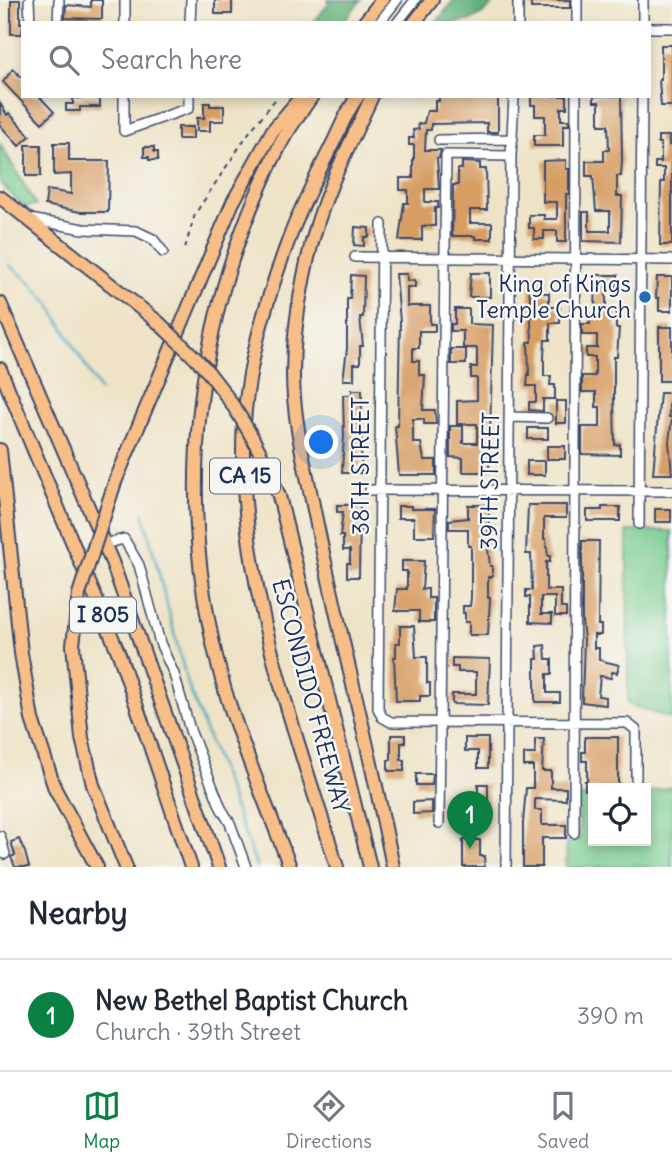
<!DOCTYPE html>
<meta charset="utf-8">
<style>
body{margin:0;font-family:Delius,sans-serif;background:#f6f6f7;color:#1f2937}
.controls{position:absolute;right:21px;bottom:21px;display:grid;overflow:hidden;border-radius:0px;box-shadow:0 4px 10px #0003}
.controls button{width:63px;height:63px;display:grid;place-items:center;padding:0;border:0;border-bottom:2px solid #e0e1e3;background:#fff;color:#1f2937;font:35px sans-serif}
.you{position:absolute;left:322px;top:443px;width:24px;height:24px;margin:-18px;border:5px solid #fff;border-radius:50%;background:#1a73e8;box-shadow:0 0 0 10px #1a73e833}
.badge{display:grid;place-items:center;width:46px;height:46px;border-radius:50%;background:#0b8043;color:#fff;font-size:23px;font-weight:700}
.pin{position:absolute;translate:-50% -58px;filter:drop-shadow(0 2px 4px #0008)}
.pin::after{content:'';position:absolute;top:37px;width:24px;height:21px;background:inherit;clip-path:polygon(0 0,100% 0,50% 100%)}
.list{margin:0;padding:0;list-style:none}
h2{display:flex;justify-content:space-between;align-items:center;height:91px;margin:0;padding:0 28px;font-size:30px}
h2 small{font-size:23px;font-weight:400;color:#747a83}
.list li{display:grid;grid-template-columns:46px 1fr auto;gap:21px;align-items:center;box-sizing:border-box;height:112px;padding:0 28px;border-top:2px solid #e0e1e3}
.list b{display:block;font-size:26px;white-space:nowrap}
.list p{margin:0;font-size:23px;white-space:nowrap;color:#747a83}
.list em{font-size:23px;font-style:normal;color:#747a83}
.icon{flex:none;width:38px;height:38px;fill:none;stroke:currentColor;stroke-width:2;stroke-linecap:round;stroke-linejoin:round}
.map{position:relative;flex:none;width:672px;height:867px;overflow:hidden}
.search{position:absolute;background:#fff;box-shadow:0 4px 10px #0003;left:21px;right:21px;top:21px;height:77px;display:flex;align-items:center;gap:18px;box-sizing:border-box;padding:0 24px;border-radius:0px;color:#747a83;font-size:26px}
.sheet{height:203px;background:#fff}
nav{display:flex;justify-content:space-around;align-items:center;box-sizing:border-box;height:98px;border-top:2px solid #e0e1e3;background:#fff;font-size:19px;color:#747a83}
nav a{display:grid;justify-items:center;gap:4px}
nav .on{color:#0b8043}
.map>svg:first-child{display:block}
</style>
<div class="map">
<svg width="672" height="867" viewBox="0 0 672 867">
<rect width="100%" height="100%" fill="#f6f6f2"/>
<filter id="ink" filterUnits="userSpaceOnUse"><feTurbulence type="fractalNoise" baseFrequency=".0143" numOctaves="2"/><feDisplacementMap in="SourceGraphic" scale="14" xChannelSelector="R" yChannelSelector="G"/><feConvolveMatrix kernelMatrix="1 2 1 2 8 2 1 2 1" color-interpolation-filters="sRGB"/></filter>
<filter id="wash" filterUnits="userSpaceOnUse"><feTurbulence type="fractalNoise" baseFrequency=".00686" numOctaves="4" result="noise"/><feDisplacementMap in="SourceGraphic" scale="28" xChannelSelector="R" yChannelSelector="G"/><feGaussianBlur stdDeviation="1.57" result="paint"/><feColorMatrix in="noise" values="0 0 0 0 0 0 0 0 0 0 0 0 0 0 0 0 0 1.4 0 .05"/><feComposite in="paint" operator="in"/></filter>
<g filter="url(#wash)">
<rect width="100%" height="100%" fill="#eee3c6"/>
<path fill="#78cc8f" stroke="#4a7e76" stroke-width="2" d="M 0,144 L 36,205 L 24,207 L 0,183 Z
M 627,531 L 672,531 L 672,719 L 628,704 Z
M 672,787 L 672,867 L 566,867 L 567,841 L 579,840 L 579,797 L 593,797 L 593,841 L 646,841 L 646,793 Z"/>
<path fill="#62b07a" stroke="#3e706c" stroke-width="2" d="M 328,0 L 361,0 L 342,23 L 312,23 L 328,5 Z
M 454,0 L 496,0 C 478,24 464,23 436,23 Z"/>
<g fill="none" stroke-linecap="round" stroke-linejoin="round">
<path stroke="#41aac0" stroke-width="2.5" d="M 9,265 L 29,281 L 49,303 L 100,391
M 143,512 L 187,682 L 257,867"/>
</g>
<g id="blocks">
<path fill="#d79d63" d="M 11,0 L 20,0 L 20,23 L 23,23 L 22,34 L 11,34 Z
M 91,0 L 102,0 L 102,19 L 65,18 L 66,5 L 91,7 Z
M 215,0 L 232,0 L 232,14 L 215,14 Z
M 531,0 L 570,0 L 570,8 L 531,8 Z
M 661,45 L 672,45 L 672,106 L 661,106 L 659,80 L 661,80 Z
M 13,69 L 23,79 L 23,96 L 39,96 L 54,112 L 42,123 L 3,82 Z
M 84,96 L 100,98 L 100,107 L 80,107 L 80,111 L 66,111 L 66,104 L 73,104 L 73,98 L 84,98 Z
M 439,96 L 498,96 L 498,132 L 487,132 L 487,123 L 431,124 L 431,130 L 426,130 L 425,150 L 441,150 L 439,158 L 437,158 L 439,189 L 425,189 L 425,202 L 438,202 L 438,208 L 435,208 L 435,226 L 422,226 L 422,240 L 399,240 L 404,203 L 408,203 L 408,190 L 400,190 L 400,178 L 413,178 L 413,160 L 414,160 L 414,145 L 409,145 L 409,138 L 414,138 L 413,130 L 419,129 L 418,124 L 424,123 L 427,111 L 435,111 L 435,101 L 439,101 Z
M 531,96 L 567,96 L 567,108 L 561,108 L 561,120 L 569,120 L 569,125 L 563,125 L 563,146 L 534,146 L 534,135 L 545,135 L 545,116 L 535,116 L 535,105 L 531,105 Z
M 594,96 L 621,96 L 622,160 L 621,176 L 617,176 L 617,196 L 622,196 L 621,242 L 583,241 L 583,212 L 589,212 L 589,231 L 610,231 L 610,211 L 596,211 L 593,176 L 586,176 L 586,161 L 604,161 L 604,150 L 609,150 L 608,125 L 599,125 L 599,102 L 594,102 Z
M 0,103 L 7,115 L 9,113 L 30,136 L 19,146 L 0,125 Z
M 204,103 L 210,103 L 210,106 L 224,106 L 224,121 L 210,121 L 210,131 L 197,131 L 197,118 L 204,118 Z
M 178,127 L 193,127 L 193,139 L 178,139 Z
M 658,136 L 669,136 L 669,145 L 672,145 L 672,245 L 660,245 L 661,182 L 664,182 L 664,168 L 655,168 L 655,162 L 661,162 L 661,143 L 658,143 Z
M 54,143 L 69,143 L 69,161 L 109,161 L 108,212 L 80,212 L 45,205 L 47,190 L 71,194 L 71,174 L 54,175 Z
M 26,145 L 41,145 L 41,176 L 26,176 Z
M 144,147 L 154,147 L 154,152 L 158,152 L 158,160 L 149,160 L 149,157 L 144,157 Z
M 566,160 L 566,169 L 569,169 L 569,194 L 566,194 L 566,242 L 557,242 L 557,231 L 544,231 L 544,239 L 534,239 L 534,228 L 529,228 L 529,215 L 544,215 L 544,219 L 557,219 L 557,202 L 543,202 L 543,161 Z
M 462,162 L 480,163 L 480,169 L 486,169 L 487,210 L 470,210 L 470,223 L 492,223 L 492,239 L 475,239 L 475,236 L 452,236 L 453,185 L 458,185 L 458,169 L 462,169 Z
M 355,227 L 369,228 L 369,237 L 364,237 L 364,246 L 354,245 Z
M 471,273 L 490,273 L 490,297 L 469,297 Z
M 396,274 L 407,274 L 407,281 L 415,280 L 415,287 L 407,287 L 407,306 L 430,306 L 430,324 L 435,324 L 435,331 L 419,331 L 419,348 L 413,348 L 413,361 L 419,361 L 419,375 L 425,375 L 423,410 L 435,410 L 436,424 L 424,424 L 424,419 L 413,419 L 413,443 L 421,443 L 424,460 L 436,460 L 436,475 L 399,475 L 395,426 L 398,426 L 400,322 Z
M 351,275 L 364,276 L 363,317 L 360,317 L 363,346 L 360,346 L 360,364 L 354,364 L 354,380 L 343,380 L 347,349 L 347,299 L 350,299 Z
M 596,275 L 618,275 L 618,286 L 606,286 L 606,309 L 616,309 L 616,328 L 619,328 L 617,357 L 614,357 L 614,397 L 615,445 L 620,444 L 620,455 L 582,454 L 582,427 L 600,427 L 600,407 L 596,407 L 596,392 L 582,392 L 582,376 L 595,376 L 595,357 L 586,357 L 586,348 L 597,348 L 597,335 L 582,335 L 582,324 L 590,324 L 590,314 L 595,314 Z
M 657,277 L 672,277 L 672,311 L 659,311 L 659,298 L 656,298 Z
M 529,279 L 542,279 L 542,293 L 549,293 L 549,307 L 560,307 L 560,323 L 550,323 L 550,340 L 545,340 L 544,357 L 544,376 L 551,376 L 550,385 L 555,385 L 555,399 L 543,399 L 543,411 L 529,410 L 529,402 L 536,402 L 536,386 L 527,386 L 528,375 L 529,375 L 528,342 L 532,342 Z
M 455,309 L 469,309 L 469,324 L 493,325 L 489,472 L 463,472 L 463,458 L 450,457 L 450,426 L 463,426 L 463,443 L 477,443 L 477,424 L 457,424 L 457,401 L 477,400 L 477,378 L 471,378 L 471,367 L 477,367 L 477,348 L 463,348 L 463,331 L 451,331 L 451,324 L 455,324 Z
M 659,327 L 672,327 L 672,381 L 659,381 Z
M 451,349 L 466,349 L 466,364 L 451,364 Z
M 352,390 L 362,390 L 361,473 L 342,473 L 344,435 L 343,395 L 352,395 Z
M 660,393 L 672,393 L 672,401 L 669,401 L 669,417 L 672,417 L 669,442 L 672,474 L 653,474 Z
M 556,401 L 566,401 L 566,423 L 556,423 Z
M 528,428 L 548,428 L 548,439 L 528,439 Z
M 547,446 L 565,446 L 565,459 L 547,459 Z
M 527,461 L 545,461 L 545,475 L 527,475 Z
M 337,505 L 360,505 L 359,577 L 347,577 L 347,563 L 350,563 L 350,550 L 343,550 L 343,536 L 340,536 L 343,512 L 337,512 Z
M 468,505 L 489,505 L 488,548 L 490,566 L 492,566 L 492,577 L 488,577 L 488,598 L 490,598 L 488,635 L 469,635 L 469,622 L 465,622 L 465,613 L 463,613 L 463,606 L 470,606 L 471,598 L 471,546 L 468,546 L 468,529 L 449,529 L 449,520 L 468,518 Z
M 528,505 L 566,505 L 566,518 L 544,518 L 544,539 L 546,539 L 548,556 L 550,556 L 550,562 L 546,562 L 546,590 L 561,590 L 561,608 L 566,608 L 566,616 L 555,616 L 555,597 L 541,597 L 541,614 L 552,614 L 552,623 L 530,622 L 530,597 L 526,597 L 526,590 L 532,590 L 531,554 L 526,554 Z
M 398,506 L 411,506 L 411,509 L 435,509 L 434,536 L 414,536 L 414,518 L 398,518 Z
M 602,507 L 620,507 L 620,521 L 587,521 L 587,510 L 602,510 Z
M 655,509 L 671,509 L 671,522 L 655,522 Z
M 582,541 L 599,541 L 598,625 L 601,625 L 601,635 L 594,635 L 594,648 L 599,648 L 599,660 L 619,665 L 617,673 L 612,672 L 611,678 L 600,676 L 598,696 L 606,697 L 606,705 L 582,702 L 584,639 L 582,622 Z
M 402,561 L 424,561 L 422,589 L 428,589 L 428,598 L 434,598 L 434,622 L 419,622 L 419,611 L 395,611 L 397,589 L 407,589 L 407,571 L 402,571 Z
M 400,626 L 414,626 L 416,657 L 427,657 L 427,683 L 430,683 L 430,696 L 420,696 L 420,701 L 396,701 L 394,657 L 396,657 L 396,643 L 400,643 Z
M 545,645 L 546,659 L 552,659 L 552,674 L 547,674 L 547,693 L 560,693 L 560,702 L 535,702 L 535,659 L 538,659 L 537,646 Z
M 452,658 L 490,659 L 488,705 L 452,704 L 452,694 L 476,694 L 476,672 L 458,672 L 458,667 L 452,667 Z
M 391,735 L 405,735 L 405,743 L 401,743 L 401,760 L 404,760 L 404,771 L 388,771 L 388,760 L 391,760 Z
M 585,737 L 618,737 L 618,788 L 585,790 L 585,781 L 587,781 L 587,761 L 582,761 L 582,752 L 585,752 Z
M 465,738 L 488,738 L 488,768 L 478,768 L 478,751 L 465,751 Z
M 535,739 L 544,739 L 542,771 L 551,771 L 551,788 L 566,788 L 566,800 L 535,799 L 535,810 L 542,810 L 542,825 L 566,825 L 566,838 L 542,838 L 542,867 L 523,867 L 523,823 L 526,788 L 533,788 L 533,766 L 524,766 L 524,754 L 535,754 Z
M 416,774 L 433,774 L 432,785 L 416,785 Z
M 478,784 L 488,784 L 488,808 L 468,808 L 468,798 L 478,798 Z
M 432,801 L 432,813 L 413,814 L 413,802 Z
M 19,839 L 25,852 L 29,867 L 15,867 L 11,857 L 15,855 L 11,842 Z
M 463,840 L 480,840 L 480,856 L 485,856 L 484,867 L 463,867 Z"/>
</g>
</g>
<g filter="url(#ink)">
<use href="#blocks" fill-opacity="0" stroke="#3b4a6e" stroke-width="2"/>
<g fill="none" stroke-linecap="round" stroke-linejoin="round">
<g stroke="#3b4a6e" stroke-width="12">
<path id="minor" d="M 29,0 L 30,23
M 58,23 L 59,0
M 125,23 L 125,0
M 190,23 L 191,0
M 379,23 L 397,0
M 397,23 L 415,0
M 518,23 L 518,0
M 577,23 L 577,0
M 643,23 L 643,0
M 649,28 L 672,28
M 124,96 L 124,131 L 189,108 L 189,96
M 439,140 L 513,139
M 30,219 L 83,229 L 136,231 L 153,239 L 163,252
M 382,224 L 378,708 L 382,717 L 391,722 L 627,723 L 636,730 L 636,779
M 355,257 L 672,260
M 510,417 L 547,418
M 370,490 L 672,491
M 639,524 L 642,96
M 104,544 L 124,539 L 139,565 L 160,643 L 174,674 L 190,730 L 221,808 L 230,823 L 246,867
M 439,823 L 446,155 L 511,156
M 574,833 L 576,96
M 0,836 L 5,854
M 506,867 L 511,156 L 514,96"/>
</g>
<g stroke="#3b4a6e" stroke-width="16">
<path id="highway" d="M 364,23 L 382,0
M 414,23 L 432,0
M 372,96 C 359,125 344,154 332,183 C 309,237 293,315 293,374 C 293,421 306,469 315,515 C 339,633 370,749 393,867
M 0,197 L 158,322
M 0,303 L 112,562 L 219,867
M 0,369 L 119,654 L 191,867
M 0,450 L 21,653 L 32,719 L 55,789 L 97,867
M 115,482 L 233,202 L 273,130 L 302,96
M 279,496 L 370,867
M 73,645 L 82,738 L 93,785 L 126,867
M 290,867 C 268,808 242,748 224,687 C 172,504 193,314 280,145 C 289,128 301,112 312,96
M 337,867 C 296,732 242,593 243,450 C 243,377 264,306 289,239 C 301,206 317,175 333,143 C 341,127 347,110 358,96"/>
</g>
<path stroke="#3b4a6e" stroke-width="2" stroke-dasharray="5 5" stroke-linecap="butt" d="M 185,248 L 195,214 L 248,134 L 278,96"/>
<use href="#minor" stroke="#fff" stroke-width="9"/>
<use href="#highway" stroke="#f7be88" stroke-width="12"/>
<g stroke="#3b4a6e" stroke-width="16" stroke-linecap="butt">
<path id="highway-bridge" d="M 158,322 C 175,339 194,355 209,373 C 239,410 262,451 279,496
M 73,645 L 79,594 L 115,482"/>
</g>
<use href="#highway-bridge" stroke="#f7be88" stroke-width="12"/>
</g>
</g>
<circle fill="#1f6fb2" stroke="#f6f6f2" stroke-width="2.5" cx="645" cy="297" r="7"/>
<g text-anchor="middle" stroke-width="5" stroke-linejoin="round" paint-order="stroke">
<g fill="#f6f6f2" stroke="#5d6b8a" stroke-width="2">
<rect x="210" y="458.5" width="70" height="35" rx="5"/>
<rect x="70" y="597.5" width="66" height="35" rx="5"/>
</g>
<g font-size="21" font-weight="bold" fill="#1b2f5e">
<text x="245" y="483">CA 15</text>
<text x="103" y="622">I 805</text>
</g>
<g font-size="23" fill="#1b2f5e" stroke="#f6f6f2" text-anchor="end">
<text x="631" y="292">King of Kings<tspan x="631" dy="26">Temple Church</tspan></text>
</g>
<g font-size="23" fill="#1b2f5e" stroke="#f6f6f2">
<text transform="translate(361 466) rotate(-90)" y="8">38TH STREET</text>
<text transform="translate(490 481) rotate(-89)" y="8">39TH STREET</text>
<text transform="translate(311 696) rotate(75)" y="8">ESCONDIDO FREEWAY</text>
</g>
</g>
</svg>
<div class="controls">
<button><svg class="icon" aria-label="locate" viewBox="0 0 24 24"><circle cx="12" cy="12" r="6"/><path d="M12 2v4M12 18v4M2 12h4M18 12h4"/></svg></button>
</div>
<div class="you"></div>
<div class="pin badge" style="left:470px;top:849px">1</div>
<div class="search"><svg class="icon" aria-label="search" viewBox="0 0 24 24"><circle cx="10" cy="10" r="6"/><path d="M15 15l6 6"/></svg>Search here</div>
</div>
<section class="sheet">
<h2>Nearby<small></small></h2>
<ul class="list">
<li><span class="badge">1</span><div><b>New Bethel Baptist Church</b><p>Church · 39th Street</p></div><em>390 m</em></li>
</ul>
</section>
<nav>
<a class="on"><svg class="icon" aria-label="map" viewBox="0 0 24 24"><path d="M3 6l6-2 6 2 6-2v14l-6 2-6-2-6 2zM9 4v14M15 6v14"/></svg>Map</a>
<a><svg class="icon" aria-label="directions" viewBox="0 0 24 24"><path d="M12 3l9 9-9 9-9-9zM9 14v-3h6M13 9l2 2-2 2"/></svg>Directions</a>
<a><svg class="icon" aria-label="saved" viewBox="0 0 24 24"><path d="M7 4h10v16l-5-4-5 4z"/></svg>Saved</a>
</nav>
